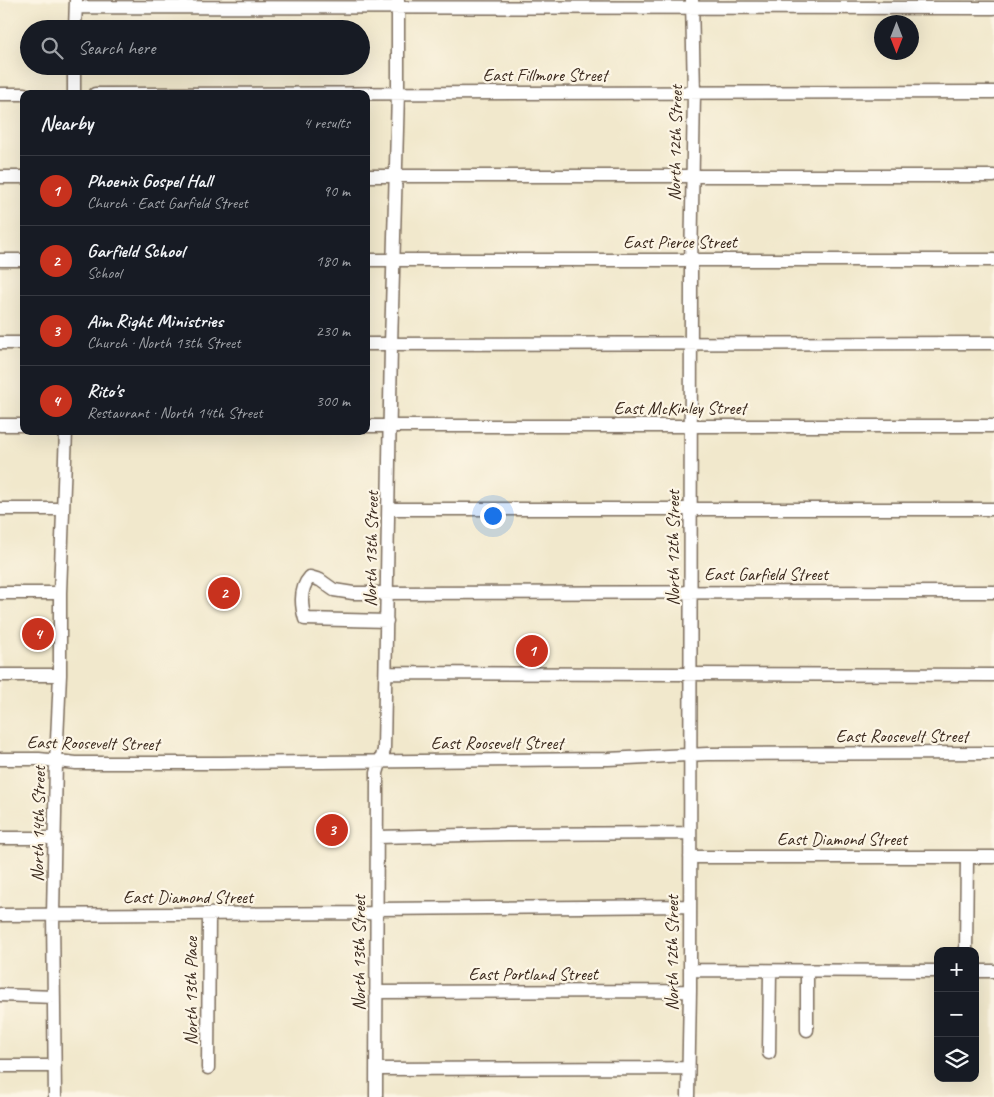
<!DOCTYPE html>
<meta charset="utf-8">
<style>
body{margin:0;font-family:Caveat,sans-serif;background:#242831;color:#f1f3f6}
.controls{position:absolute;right:15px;bottom:15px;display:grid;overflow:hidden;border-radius:10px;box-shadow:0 5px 20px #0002}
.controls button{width:45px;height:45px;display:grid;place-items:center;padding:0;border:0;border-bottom:1px solid #363941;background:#171b24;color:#f1f3f6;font:25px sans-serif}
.compass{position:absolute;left:874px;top:15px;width:45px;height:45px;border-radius:50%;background:#171b24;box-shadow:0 5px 20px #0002;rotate:180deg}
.you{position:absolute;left:492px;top:515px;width:18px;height:18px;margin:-12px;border:4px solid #fff;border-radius:50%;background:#1a73e8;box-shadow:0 0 0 8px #1a73e833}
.badge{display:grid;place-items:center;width:32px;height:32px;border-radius:50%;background:#c8321e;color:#fff;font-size:16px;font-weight:700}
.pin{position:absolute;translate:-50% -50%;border:2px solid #fff;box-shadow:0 1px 5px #0006}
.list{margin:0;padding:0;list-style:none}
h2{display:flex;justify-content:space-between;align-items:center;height:65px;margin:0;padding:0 20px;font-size:21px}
h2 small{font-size:16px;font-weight:400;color:#9ea1a6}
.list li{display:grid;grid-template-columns:32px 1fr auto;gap:15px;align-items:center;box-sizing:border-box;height:70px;padding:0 20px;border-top:1px solid #363941}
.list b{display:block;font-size:19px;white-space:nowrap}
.list p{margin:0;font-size:16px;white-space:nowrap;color:#9ea1a6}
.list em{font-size:16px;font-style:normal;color:#9ea1a6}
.icon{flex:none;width:28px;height:28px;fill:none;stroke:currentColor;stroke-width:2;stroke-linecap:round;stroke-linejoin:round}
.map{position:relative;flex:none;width:994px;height:1097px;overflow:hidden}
.search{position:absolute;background:#171b24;box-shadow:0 5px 20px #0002;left:20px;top:20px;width:350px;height:55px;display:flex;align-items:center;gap:12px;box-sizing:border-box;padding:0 18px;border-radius:28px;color:#9ea1a6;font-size:19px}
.panel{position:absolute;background:#171b24;box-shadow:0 5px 20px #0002;left:20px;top:90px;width:350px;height:345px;border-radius:10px}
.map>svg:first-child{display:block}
</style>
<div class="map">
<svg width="994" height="1097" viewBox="0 0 994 1097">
<rect width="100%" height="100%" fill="#fcf5e5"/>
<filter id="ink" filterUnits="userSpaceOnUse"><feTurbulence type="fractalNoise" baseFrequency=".02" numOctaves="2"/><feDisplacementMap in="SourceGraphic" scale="10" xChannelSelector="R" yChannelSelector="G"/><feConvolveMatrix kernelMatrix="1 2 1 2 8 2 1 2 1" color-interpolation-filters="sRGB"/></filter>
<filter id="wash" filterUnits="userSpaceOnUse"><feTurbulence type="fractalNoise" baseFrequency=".0096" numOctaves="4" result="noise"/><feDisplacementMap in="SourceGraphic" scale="20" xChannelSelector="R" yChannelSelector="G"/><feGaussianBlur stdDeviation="1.12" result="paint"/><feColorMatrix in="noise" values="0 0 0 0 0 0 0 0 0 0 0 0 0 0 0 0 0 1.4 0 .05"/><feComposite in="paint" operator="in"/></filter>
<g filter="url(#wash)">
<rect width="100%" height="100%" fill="#f1e8cc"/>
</g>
<g filter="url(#ink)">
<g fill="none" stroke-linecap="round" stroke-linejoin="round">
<g stroke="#7b6c5b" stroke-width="15">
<path id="minor" d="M 76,7 L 994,8
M 75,29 L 76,0
M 0,94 L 24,94
M 74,94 L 74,66
M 95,94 L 994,92
M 366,176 L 994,176
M 0,177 L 24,177
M 0,260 L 24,260
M 366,260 L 994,260
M 0,343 L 24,343
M 366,344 L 994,343
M 0,425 L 24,425
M 366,426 L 994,426
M 0,509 L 63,509
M 389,509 L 994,509
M 0,593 L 60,593
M 387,621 L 305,619 C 301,605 299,589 310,577 L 320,580 L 334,590 L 353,593 L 994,592
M 386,673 L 994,675
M 0,675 L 60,675
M 0,759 L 39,759 L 76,763 L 221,763 L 608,759 L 707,754 L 994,753
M 377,837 L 508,834 L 690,833
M 0,838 L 55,838
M 690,857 L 994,857
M 377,909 L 690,906
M 0,915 L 377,913
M 966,951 L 967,857
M 690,970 L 938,971
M 975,971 L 994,971
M 376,992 L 690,991
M 0,995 L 54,997
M 807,1030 L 807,971
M 769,1053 L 770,971
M 0,1066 L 55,1066
M 208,1068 L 209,914
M 376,1069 L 688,1068
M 55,1097 L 53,915 L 56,762 L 60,675 L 60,593 L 66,431
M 376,1097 L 377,773 L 384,750 L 391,345 L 398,93 L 398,0
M 688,1097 L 690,991 L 691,269 L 694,93 L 692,0"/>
</g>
<use href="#minor" stroke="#fff" stroke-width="12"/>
</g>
</g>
<g text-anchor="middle" stroke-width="4.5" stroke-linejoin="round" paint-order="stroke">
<g font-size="18" fill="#3b2a1e" stroke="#fcf5e5">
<text x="545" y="81">East Fillmore Street</text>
<text transform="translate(675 143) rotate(-89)" y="6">North 12th Street</text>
<text x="680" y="248">East Pierce Street</text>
<text x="680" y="414">East McKinley Street</text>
<text transform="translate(673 548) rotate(-90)" y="6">North 12th Street</text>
<text transform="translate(371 549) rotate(-89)" y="6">North 13th Street</text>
<text x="766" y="580">East Garfield Street</text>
<text x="902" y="742">East Roosevelt Street</text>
<text transform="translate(93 743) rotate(1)" y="6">East Roosevelt Street</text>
<text x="497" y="749">East Roosevelt Street</text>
<text transform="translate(38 824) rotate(-89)" y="6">North 14th Street</text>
<text x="842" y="845">East Diamond Street</text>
<text x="188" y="903">East Diamond Street</text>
<text transform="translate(359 953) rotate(-90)" y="6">North 13th Street</text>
<text transform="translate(672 953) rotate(-90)" y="6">North 12th Street</text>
<text x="533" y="980">East Portland Street</text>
<text transform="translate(191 991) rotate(-90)" y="6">North 13th Place</text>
</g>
</g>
</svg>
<div class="controls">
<button>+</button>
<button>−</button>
<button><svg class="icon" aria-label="layers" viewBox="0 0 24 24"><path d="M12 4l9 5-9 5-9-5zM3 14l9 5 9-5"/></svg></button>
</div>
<svg class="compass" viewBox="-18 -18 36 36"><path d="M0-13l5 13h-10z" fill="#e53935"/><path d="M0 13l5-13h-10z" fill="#9ea1a6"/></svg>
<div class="you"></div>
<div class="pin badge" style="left:532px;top:651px">1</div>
<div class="pin badge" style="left:224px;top:593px">2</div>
<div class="pin badge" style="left:332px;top:830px">3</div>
<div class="pin badge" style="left:38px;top:634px">4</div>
<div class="search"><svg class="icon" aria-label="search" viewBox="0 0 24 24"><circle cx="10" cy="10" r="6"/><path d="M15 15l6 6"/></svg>Search here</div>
<section class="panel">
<h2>Nearby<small>4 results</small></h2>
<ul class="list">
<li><span class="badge">1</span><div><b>Phoenix Gospel Hall</b><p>Church · East Garfield Street</p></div><em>90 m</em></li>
<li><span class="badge">2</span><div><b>Garfield School</b><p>School</p></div><em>180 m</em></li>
<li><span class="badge">3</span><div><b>Aim Right Ministries</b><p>Church · North 13th Street</p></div><em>230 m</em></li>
<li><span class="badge">4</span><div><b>Rito's</b><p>Restaurant · North 14th Street</p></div><em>300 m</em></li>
</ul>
</section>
</div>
